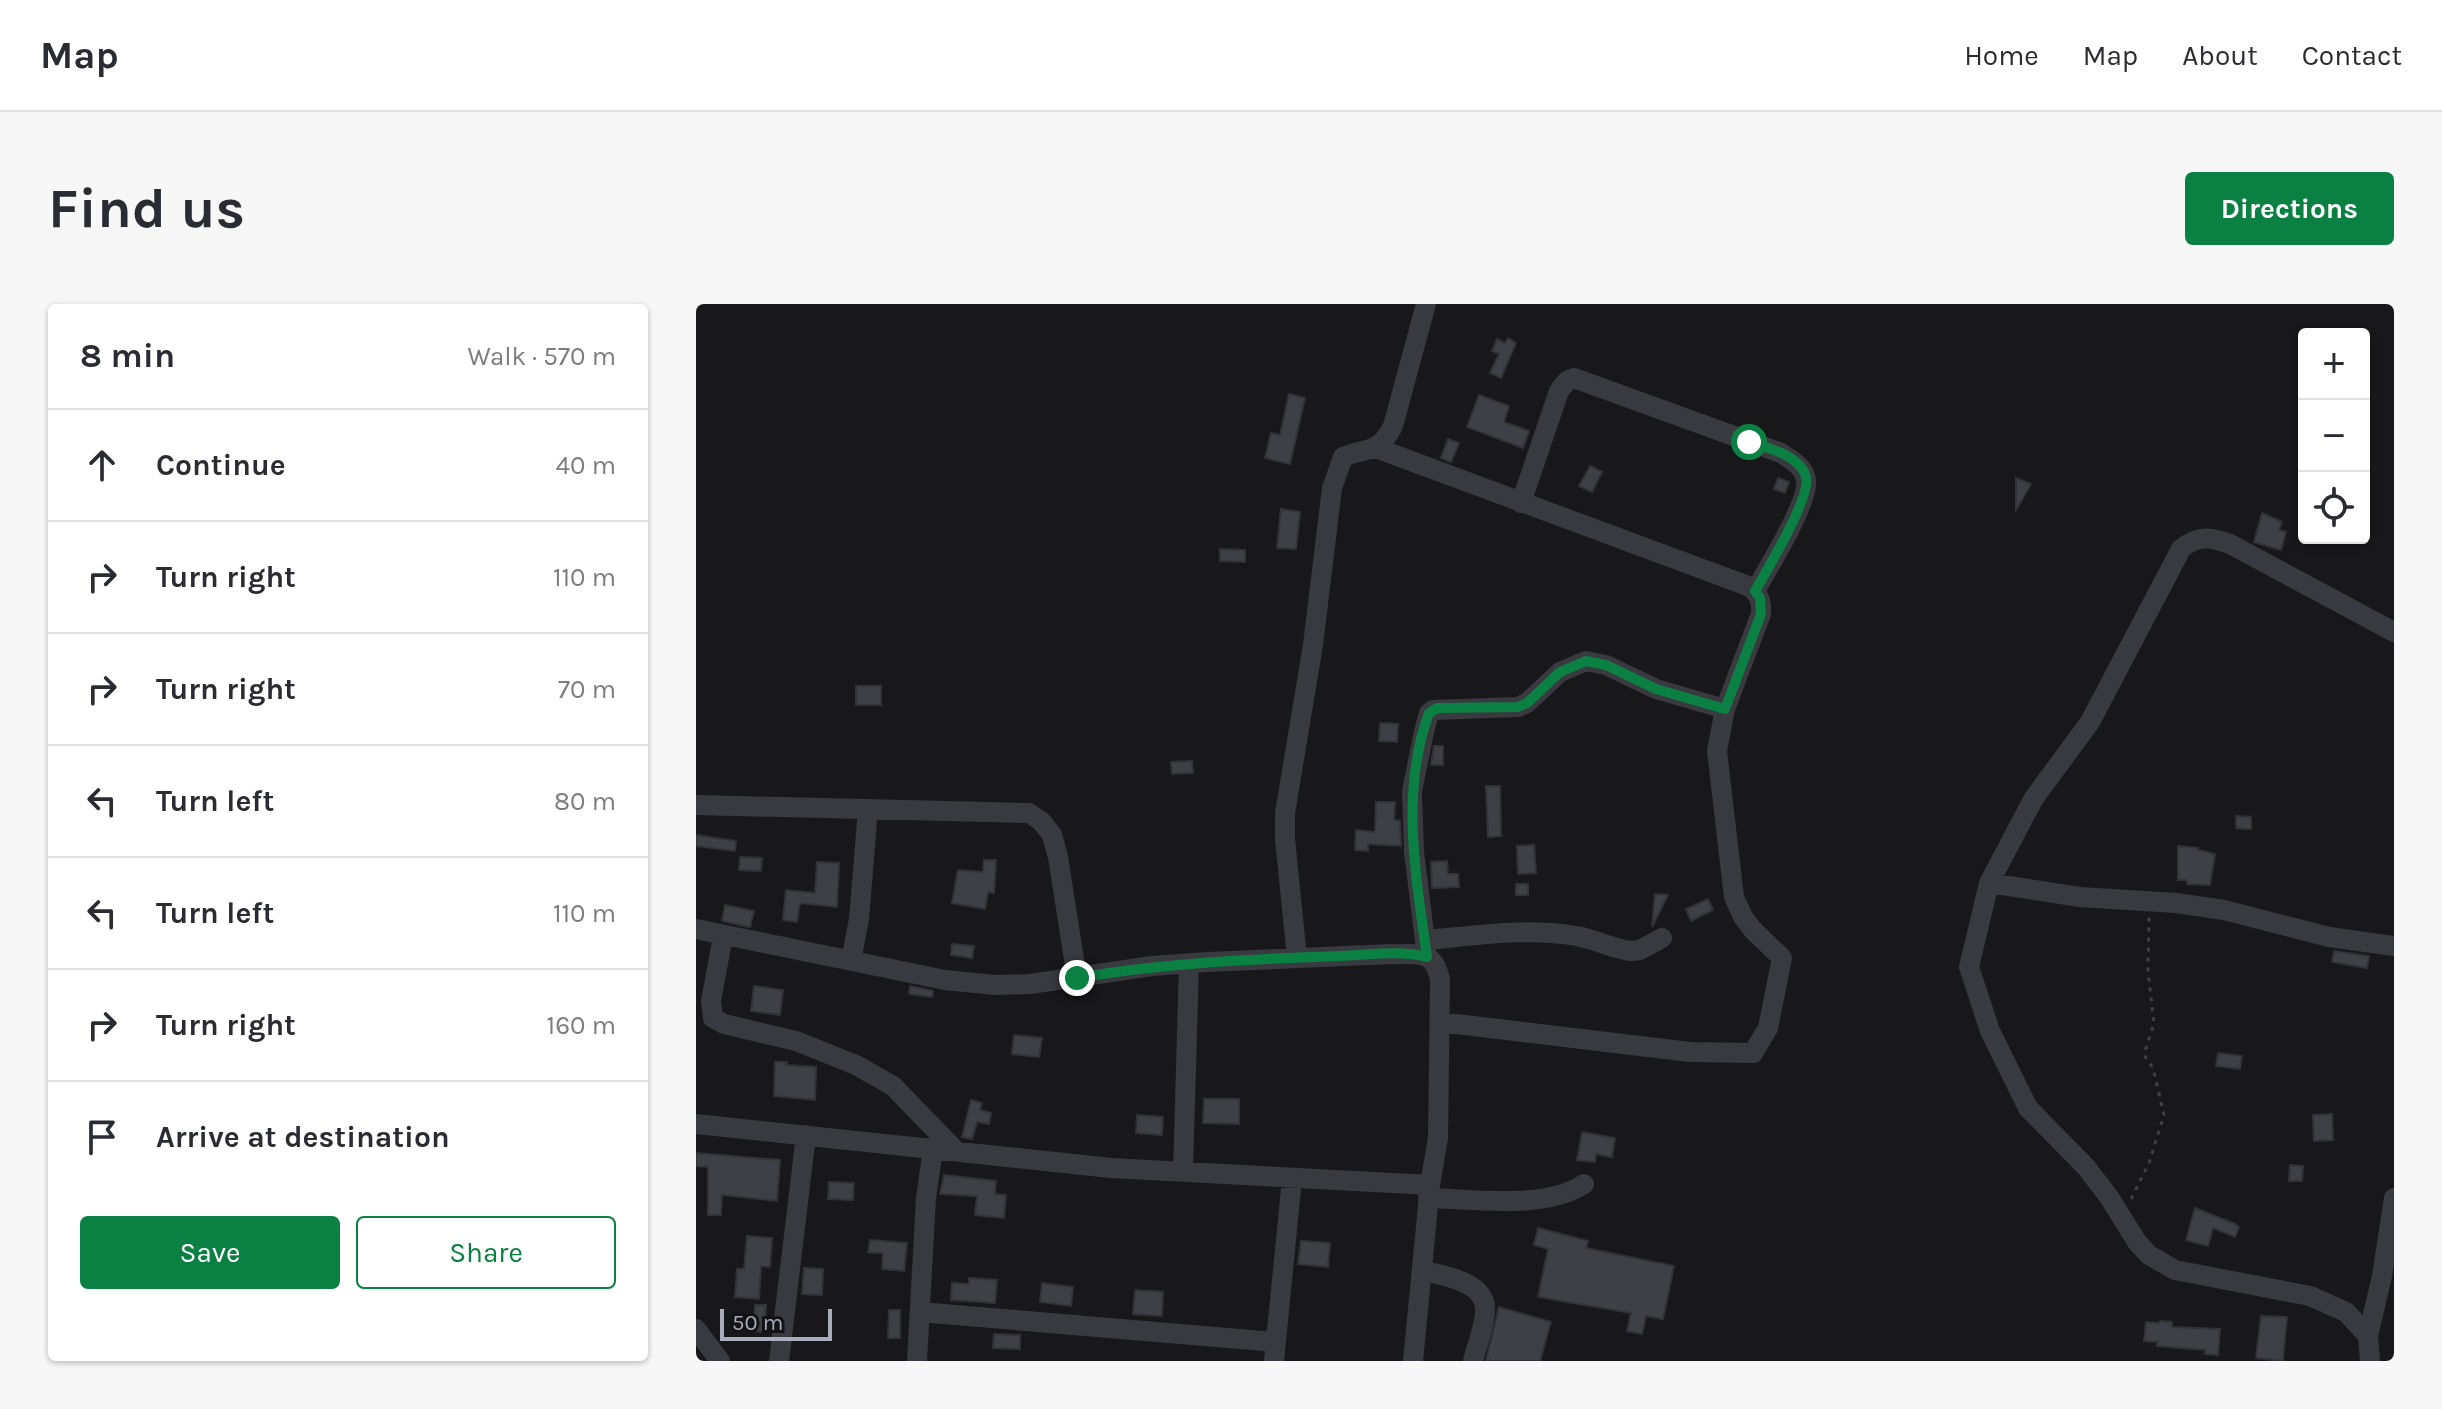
<!DOCTYPE html>
<meta charset="utf-8">
<style>
body{margin:0;font-family:Karla,sans-serif;background:#f7f7f7;color:#2b2b33}
.controls{position:absolute;right:24px;top:24px;display:grid;overflow:hidden;border-radius:8px;box-shadow:0 2px 6px #0004}
.controls button{width:72px;height:72px;display:grid;place-items:center;padding:0;border:0;border-bottom:2px solid #e1e1e2;background:#fff;color:#2b2b33;font:40px sans-serif}
.scale{position:absolute;left:24px;bottom:20px;width:112px;box-sizing:border-box;padding-left:8px;border:4px solid #a9adbb;border-top:0;font-size:22px;line-height:28px;white-space:nowrap;color:#a9adbb;-webkit-text-stroke:6px #131316;paint-order:stroke}
.stop{position:absolute;width:24px;height:24px;margin:-18px;border:6px solid #0b8043;border-radius:50%;background:#fff}
.stop.end{background:#0b8043;border-color:#fff;box-shadow:0 2px 8px #0008}
.list{margin:0;padding:0;list-style:none}
h2{display:flex;justify-content:space-between;align-items:center;height:104px;margin:0;padding:0 32px;font-size:34px}
h2 small{font-size:26px;font-weight:400;color:#7c7c81}
.list li{display:grid;grid-template-columns:52px 1fr auto;gap:24px;align-items:center;box-sizing:border-box;height:112px;padding:0 32px;border-top:2px solid #e1e1e2}
.list b{display:block;font-size:30px;white-space:nowrap}
.list em{font-size:26px;font-style:normal;color:#7c7c81}
.actions{display:flex;gap:16px;padding:24px 32px}
.actions a{flex:1;padding:18px 0;border:2px solid #0b8043;border-radius:8px;text-align:center;font-size:28px;color:#0b8043}
.actions .main{background:#0b8043;color:#fff}
.icon{flex:none;width:44px;height:44px;fill:none;stroke:currentColor;stroke-width:2;stroke-linecap:round;stroke-linejoin:round}
.map{position:relative;flex:none;width:1698px;height:1057px;overflow:hidden;border-radius:8px}
header{display:flex;align-items:center;gap:48px;box-sizing:border-box;height:112px;padding:0 40px;background:#fff;border-bottom:2px solid #e1e1e2}
header strong{font-size:38px}
nav{display:flex;gap:44px;margin-inline-start:auto;font-size:28px}
.intro{display:flex;align-items:center;justify-content:space-between;box-sizing:border-box;height:192px;padding:0 48px}
h1{margin:0;font-size:56px}
.button{padding:20px 36px;border-radius:8px;background:#0b8043;color:#fff;font-size:28px;font-weight:700}
main{display:flex;gap:48px;padding:0 48px}
aside{flex:1;background:#fff;border-radius:8px;box-shadow:0 2px 6px #0004}
.map>svg:first-child{display:block}
</style>
<header>
<strong>Map</strong>
<nav><a>Home</a><a>Map</a><a>About</a><a>Contact</a></nav>
</header>
<div class="intro"><h1>Find us</h1><a class="button">Directions</a></div>
<main>
<aside>
<h2>8 min<small>Walk · 570 m</small></h2>
<ul class="list">
<li><svg class="icon" aria-label="ahead" viewBox="0 0 24 24"><path d="M12 20V5M6 11l6-6 6 6"/></svg><div><b>Continue</b></div><em>40 m</em></li>
<li><svg class="icon" aria-label="right" viewBox="0 0 24 24"><path d="M7 20v-9h11M14 6l5 5-5 5"/></svg><div><b>Turn right</b></div><em>110 m</em></li>
<li><svg class="icon" aria-label="right" viewBox="0 0 24 24"><path d="M7 20v-9h11M14 6l5 5-5 5"/></svg><div><b>Turn right</b></div><em>70 m</em></li>
<li><svg class="icon" aria-label="left" viewBox="0 0 24 24"><path d="M17 20v-9H6M10 6l-5 5 5 5"/></svg><div><b>Turn left</b></div><em>80 m</em></li>
<li><svg class="icon" aria-label="left" viewBox="0 0 24 24"><path d="M17 20v-9H6M10 6l-5 5 5 5"/></svg><div><b>Turn left</b></div><em>110 m</em></li>
<li><svg class="icon" aria-label="right" viewBox="0 0 24 24"><path d="M7 20v-9h11M14 6l5 5-5 5"/></svg><div><b>Turn right</b></div><em>160 m</em></li>
<li><svg class="icon" aria-label="arrive" viewBox="0 0 24 24"><path d="M6 21V4h12l-3 4 3 4H6"/></svg><div><b>Arrive at destination</b></div></li>
</ul>
<div class="actions"><a class="main">Save</a><a>Share</a></div>
</aside>
<div class="map">
<svg width="1698" height="1057" viewBox="0 0 1698 1057">
<rect width="100%" height="100%" fill="#18181b"/>
<path fill="#3f4045" stroke="#323237" stroke-width="2" d="M 812,34 L 820,39 L 805,74 L 794,69 L 803,50 L 796,47 L 801,35 L 809,39 Z
M 593,90 L 609,94 L 594,160 L 569,154 L 575,129 L 584,131 Z
M 783,91 L 813,102 L 808,118 L 833,127 L 827,144 L 771,123 Z
M 752,135 L 763,139 L 755,158 L 745,154 Z
M 894,162 L 906,168 L 896,188 L 883,182 Z
M 1082,174 L 1093,178 L 1089,189 L 1078,185 Z
M 1320,174 L 1335,180 L 1320,206 Z
M 585,205 L 604,208 L 600,245 L 581,244 Z
M 1566,209 L 1586,218 L 1583,226 L 1590,228 L 1585,246 L 1558,238 Z
M 524,245 L 549,246 L 549,258 L 524,257 Z
M 160,382 L 185,382 L 185,401 L 160,401 Z
M 684,419 L 702,420 L 701,438 L 683,437 Z
M 738,442 L 747,442 L 747,461 L 735,461 Z
M 496,457 L 497,469 L 476,470 L 475,458 Z
M 790,482 L 804,482 L 805,532 L 792,533 Z
M 680,498 L 699,498 L 698,516 L 704,517 L 705,542 L 672,540 L 672,547 L 659,546 L 660,526 L 679,528 Z
M 1540,512 L 1555,513 L 1555,525 L 1540,524 Z
M 0,531 L 40,537 L 39,547 L 0,542 Z
M 838,541 L 840,569 L 822,570 L 821,542 Z
M 1482,542 L 1502,544 L 1502,546 L 1519,550 L 1514,581 L 1491,580 L 1491,576 L 1482,576 Z
M 44,553 L 66,554 L 65,567 L 43,566 Z
M 288,556 L 300,556 L 298,589 L 292,588 L 289,605 L 256,599 L 262,566 L 287,568 Z
M 751,557 L 752,570 L 762,570 L 763,583 L 736,584 L 735,558 Z
M 121,558 L 143,559 L 141,603 L 104,599 L 101,618 L 87,616 L 90,586 L 119,589 Z
M 820,580 L 832,580 L 832,591 L 820,591 Z
M 959,590 L 972,591 L 956,623 Z
M 1012,595 L 1017,606 L 995,617 L 990,605 Z
M 29,601 L 58,607 L 54,623 L 26,617 Z
M 256,640 L 278,642 L 276,654 L 255,651 Z
M 1638,647 L 1673,652 L 1671,664 L 1636,658 Z
M 58,682 L 87,686 L 84,711 L 55,707 Z
M 214,682 L 237,687 L 236,693 L 213,690 Z
M 318,731 L 346,734 L 343,753 L 316,750 Z
M 1522,749 L 1546,752 L 1544,765 L 1520,762 Z
M 79,758 L 91,758 L 90,761 L 120,763 L 119,796 L 78,792 Z
M 508,795 L 543,795 L 543,820 L 507,819 Z
M 275,796 L 286,799 L 284,806 L 295,809 L 293,820 L 281,818 L 276,835 L 266,833 Z
M 1636,810 L 1637,836 L 1618,837 L 1617,811 Z
M 441,811 L 467,813 L 466,831 L 440,829 Z
M 886,828 L 919,834 L 916,853 L 900,850 L 899,858 L 881,856 Z
M 0,849 L 84,856 L 81,897 L 26,891 L 25,911 L 12,911 L 12,863 L 0,862 Z
M 1594,861 L 1607,862 L 1606,877 L 1593,877 Z
M 248,871 L 300,877 L 299,890 L 310,891 L 308,914 L 279,911 L 281,892 L 244,890 Z
M 133,878 L 158,879 L 157,896 L 132,895 Z
M 1499,904 L 1539,920 L 1543,923 L 1539,933 L 1517,924 L 1512,942 L 1490,936 Z
M 842,924 L 892,937 L 890,944 L 978,962 L 967,1015 L 950,1012 L 946,1030 L 931,1027 L 935,1009 L 842,993 L 852,945 L 838,941 Z
M 51,932 L 76,934 L 74,963 L 65,962 L 63,995 L 39,993 L 41,965 L 48,965 Z
M 174,936 L 211,939 L 208,967 L 186,965 L 187,949 L 172,948 Z
M 605,937 L 634,939 L 632,963 L 602,960 Z
M 108,964 L 127,965 L 126,991 L 106,990 Z
M 273,974 L 301,976 L 299,999 L 255,996 L 256,979 L 273,980 Z
M 346,979 L 377,983 L 375,1002 L 344,998 Z
M 439,986 L 467,988 L 466,1012 L 437,1010 Z
M 59,1001 L 70,1001 L 68,1028 L 57,1027 Z
M 803,1003 L 855,1018 L 844,1057 L 790,1057 Z
M 193,1006 L 204,1006 L 204,1034 L 192,1034 Z
M 1565,1012 L 1591,1013 L 1587,1057 L 1560,1054 Z
M 1464,1017 L 1476,1018 L 1476,1023 L 1524,1025 L 1522,1051 L 1509,1050 L 1510,1046 L 1461,1042 L 1462,1038 L 1448,1037 L 1450,1018 L 1463,1019 Z
M 298,1030 L 324,1031 L 324,1045 L 297,1044 Z"/>
<g fill="none" stroke-linecap="round" stroke-linejoin="round">
<path stroke="#3f4047" stroke-width="3" stroke-dasharray="4 6" stroke-linecap="butt" d="M 1435,895 L 1453,859 L 1468,811 L 1457,764 L 1448,751 L 1458,719 L 1452,668 L 1453,613"/>
<path stroke="#393940" stroke-width="20" d="M 680,144 L 1052,282 C 1063,289 1066,297 1065,310 L 1029,405 L 1021,447 L 1038,593 L 1047,613 L 1057,626 L 1086,654 L 1072,724 L 1057,749 L 994,748 L 744,718
M 825,199 L 863,87 L 871,77 L 878,74 L 1085,149 C 1095,156 1108,162 1110,176 C 1114,196 1071,266 1059,287
M 0,501 L 333,509 L 345,517 L 356,531 L 362,553 L 381,674
M 1293,579 L 1384,593 L 1480,599 L 1528,606 L 1633,633 L 1698,642
M 0,625 L 249,676 L 299,681 L 334,680 L 456,662 L 511,658 L 696,650 C 723,651 738,645 744,676 L 742,834 L 734,881 L 717,1057
M 27,632 L 15,697 L 17,714 L 28,720 L 100,737 L 160,761 L 197,782 L 260,847
M 729,636 C 777,632 832,623 880,632 C 899,635 916,645 935,647 L 944,646 L 966,634
M 731,653 L 718,548 L 716,487 L 728,428 L 733,409 L 737,406 L 822,403 L 831,399 L 864,368 L 890,357 L 910,361 L 960,385 L 1029,405
M 601,654 L 589,535 L 589,509 L 617,341 L 636,184 L 647,153 C 672,142 681,152 697,122 L 730,0
M 155,657 L 163,615 L 172,505
M 0,820 L 415,864 L 734,881
M 487,868 L 493,659
M 732,894 C 778,895 849,906 888,880
M 727,967 C 747,971 790,978 789,1006 C 789,1022 781,1041 777,1057
M 224,1008 L 579,1038
M 0,1025 L 24,1057
M 1672,1032 L 1686,972 L 1698,894
M 83,1057 L 110,831
M 221,1057 L 230,894 L 237,845
M 578,1057 L 596,875
M 1674,1057 L 1672,1032 L 1650,1008 L 1614,992 L 1479,966 L 1453,951 L 1441,938 L 1413,893 L 1390,863 L 1332,804 L 1294,727 L 1273,663 L 1293,579 L 1338,494 L 1394,418 L 1485,245 C 1501,231 1514,233 1534,240 L 1698,328"/>
</g>
<g fill="none" stroke-linecap="round" stroke-linejoin="round">
<path stroke="#0b8043" stroke-width="10" d="M 381,674 C 468,659 556,655 645,652 C 672,651 704,646 731,653 C 720,573 704,487 733,409 L 741,404 L 822,403 L 831,399 L 864,368 L 890,357 L 910,361 L 960,385 L 1029,405 L 1065,310 L 1064,294 L 1059,287 C 1070,268 1116,191 1110,173 C 1104,151 1072,144 1053,138"/>
</g>
</svg>
<div class="controls">
<button>+</button>
<button>−</button>
<button><svg class="icon" aria-label="locate" viewBox="0 0 24 24"><circle cx="12" cy="12" r="6"/><path d="M12 2v4M12 18v4M2 12h4M18 12h4"/></svg></button>
</div>
<div class="scale">50 m</div>
<div class="stop" style="left:1053px;top:138px"></div>
<div class="stop end" style="left:381px;top:674px"></div>
</div>
</main>
